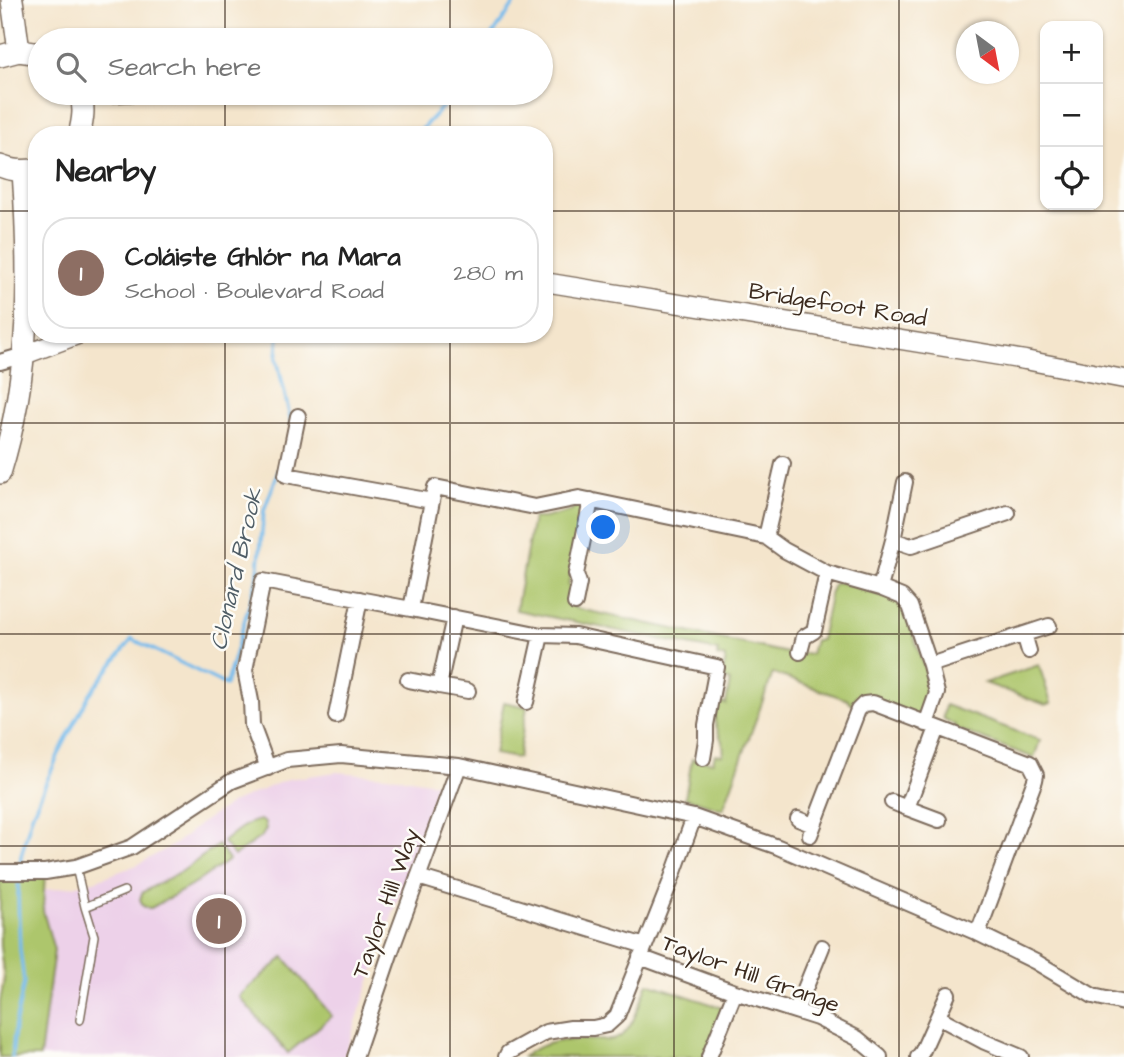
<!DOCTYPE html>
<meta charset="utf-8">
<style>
body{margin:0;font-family:"Architects Daughter",sans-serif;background:#f6f6f6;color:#222}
.controls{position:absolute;right:21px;top:21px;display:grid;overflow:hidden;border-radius:14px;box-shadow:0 2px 5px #0004}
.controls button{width:63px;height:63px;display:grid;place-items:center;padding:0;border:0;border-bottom:2px solid #e0e0e0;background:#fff;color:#222;font:35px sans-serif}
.compass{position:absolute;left:956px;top:21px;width:63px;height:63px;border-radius:50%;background:#fff;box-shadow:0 2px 5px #0004;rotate:148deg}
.you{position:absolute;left:604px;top:528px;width:24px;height:24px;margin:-18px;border:5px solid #fff;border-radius:50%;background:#1a73e8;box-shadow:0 0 0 10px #1a73e833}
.badge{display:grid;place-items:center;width:46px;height:46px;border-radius:50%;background:#0b8043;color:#fff;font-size:23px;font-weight:700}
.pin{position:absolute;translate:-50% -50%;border:4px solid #fff;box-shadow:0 2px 7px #0006}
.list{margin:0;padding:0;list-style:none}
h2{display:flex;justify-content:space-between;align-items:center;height:91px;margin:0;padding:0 28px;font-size:30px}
h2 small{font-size:23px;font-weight:400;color:#767676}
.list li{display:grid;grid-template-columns:46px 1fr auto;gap:21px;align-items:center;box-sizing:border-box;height:112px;margin:0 14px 14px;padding:0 14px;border:2px solid #e0e0e0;border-radius:28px}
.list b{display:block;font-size:26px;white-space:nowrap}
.list p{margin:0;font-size:23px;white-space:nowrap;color:#767676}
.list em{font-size:23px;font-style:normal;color:#767676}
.icon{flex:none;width:38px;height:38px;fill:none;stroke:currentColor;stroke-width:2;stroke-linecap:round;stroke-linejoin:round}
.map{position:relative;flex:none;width:1124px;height:1057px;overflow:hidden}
.search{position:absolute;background:#fff;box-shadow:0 2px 5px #0004;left:28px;top:28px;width:525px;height:77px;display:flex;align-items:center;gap:18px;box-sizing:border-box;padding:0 24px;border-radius:38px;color:#767676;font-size:26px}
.panel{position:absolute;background:#fff;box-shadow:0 2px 5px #0004;left:28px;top:126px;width:525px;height:217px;border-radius:28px}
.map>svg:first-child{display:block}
</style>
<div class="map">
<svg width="1124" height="1057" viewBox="0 0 1124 1057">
<rect width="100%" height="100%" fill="#fdfcf7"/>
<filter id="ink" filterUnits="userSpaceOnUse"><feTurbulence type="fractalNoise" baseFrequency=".0143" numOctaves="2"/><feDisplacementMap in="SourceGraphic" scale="14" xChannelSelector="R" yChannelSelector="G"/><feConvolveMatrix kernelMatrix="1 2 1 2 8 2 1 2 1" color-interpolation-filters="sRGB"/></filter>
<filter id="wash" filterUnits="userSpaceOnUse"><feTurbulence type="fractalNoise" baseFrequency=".00686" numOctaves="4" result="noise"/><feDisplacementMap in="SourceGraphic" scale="28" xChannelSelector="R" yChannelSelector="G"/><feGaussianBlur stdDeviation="1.57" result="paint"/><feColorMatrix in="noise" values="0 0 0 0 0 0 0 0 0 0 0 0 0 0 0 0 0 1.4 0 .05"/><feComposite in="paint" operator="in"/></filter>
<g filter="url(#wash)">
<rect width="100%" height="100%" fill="#f4e5cc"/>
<path fill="#edd1e9" d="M 336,772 L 397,777 L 435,783 L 434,793 L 344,1057 L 40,1057 L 54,950 L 43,911 L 44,890 L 73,886 L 94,881 L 137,865 L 175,844 L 205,820 L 234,802 L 288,779 Z"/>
<path fill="#adc66c" stroke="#747845" stroke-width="2" d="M 577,505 L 582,508 L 583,513 L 568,586 L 573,587 L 574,608 L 797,655 L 804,653 L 811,654 L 815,640 L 821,640 L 832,586 L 834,584 L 839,582 L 899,601 L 903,605 L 932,690 L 925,711 L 919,715 L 855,706 L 848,700 L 773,673 L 723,809 L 685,798 L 692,759 L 713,762 L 715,754 L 723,755 C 726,742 716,733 715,720 C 715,714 717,708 718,702 L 726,704 L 730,681 L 722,678 L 726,658 L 717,656 L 718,651 L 516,610 L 533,518 L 544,518 L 572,511 L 574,506 Z
M 1039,665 L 1051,703 L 1046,705 L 985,683 Z
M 504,702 L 527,707 L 518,758 L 494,754 Z
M 945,705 L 1040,740 L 1034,758 L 954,728 L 955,725 L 944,719 L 943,717 Z
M 260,820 L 265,823 L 266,829 L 262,836 L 234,856 L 223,842 C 234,833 246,822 260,820 Z
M 218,845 L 229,860 L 191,886 L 151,908 L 148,908 L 143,906 L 140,899 L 143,892 L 184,870 Z
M 0,872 L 45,872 L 43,911 L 54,950 L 40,1057 L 0,1057 L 0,1002 L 4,979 L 0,946 Z
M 284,957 L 332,1016 L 288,1053 L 239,996 Z
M 648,983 L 726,1009 L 705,1057 L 523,1057 C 543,1040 569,1039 595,1040 C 604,1040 613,1042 621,1036 C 634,1027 642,997 648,983 Z"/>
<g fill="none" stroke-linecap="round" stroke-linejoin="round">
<path stroke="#74bbec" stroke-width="3.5" d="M 489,40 L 517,0
M 416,135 L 443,106 L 452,93
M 279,334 L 277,359 L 291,422
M 20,869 L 21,856 L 32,815 L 60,751 L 89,695 L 132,639 L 226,685 L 258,574 L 264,510 L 282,462
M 12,1057 L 15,1025 L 24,982 L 20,950 L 18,896 L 19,877"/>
</g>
</g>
<g filter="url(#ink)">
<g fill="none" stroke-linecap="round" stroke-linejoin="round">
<g stroke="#7c6b5b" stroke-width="10">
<path id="service" d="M 83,100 L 188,95
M 76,867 L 85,907 L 94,936 L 80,1020
M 85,907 L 124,891"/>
</g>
<g stroke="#7c6b5b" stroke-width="18">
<path id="minor" d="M 0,362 L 24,355
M 298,416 L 286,475 L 432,501 L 435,487 L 535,507 L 579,498 L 766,537 L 784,550 L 827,573 L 880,588 L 902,597 L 910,606 L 930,665 L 1049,626
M 432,501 L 411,609 L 541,635 L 575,636 L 717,667 L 706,725 L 706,740 L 703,758
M 766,537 L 783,464
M 893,540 L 911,546 L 1008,513
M 880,588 L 893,540 L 905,482
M 575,603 L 579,583 L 576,574 L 591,500
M 454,617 L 439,686 L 468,691
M 1024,634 L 1029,651
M 800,652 L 804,637 L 814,631 L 827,573
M 408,680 L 439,686
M 526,702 L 541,635
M 336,716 L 360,599
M 926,724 L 937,693 L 930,665
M 937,728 L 907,808 L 939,820
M 268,768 L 252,725 L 251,701 L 245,670 L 263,581 L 411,609
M 892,802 L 907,808
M 798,819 L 813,825
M 810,835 L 858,710 L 864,704 L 873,703 L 1030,763 L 1036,775 L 1035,780 L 978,933
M 0,872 L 45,872 L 76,867 L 132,847 L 232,781 L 287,760 L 341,755 L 459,766 L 694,817 L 778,847 L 973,931 L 1036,962 L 1093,996 L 1124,1003
M 418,877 L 645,946
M 640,957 L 735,992 L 817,1018 L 857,1038 L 880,1057
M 796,1011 L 822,947
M 938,1017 L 985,1042 L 1021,1057
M 355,1057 L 391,951 L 459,766
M 506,1057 L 508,1053 L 546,1032 L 571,1028 L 593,1028 L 607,1025 L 617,1016 L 670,883 L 694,817
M 709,1057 L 735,992
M 918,1057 L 922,1052 L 948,994"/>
</g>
<g stroke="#7c6b5b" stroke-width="21">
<path id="tertiary" d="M 544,282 L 1025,360 L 1124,379
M 24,355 L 80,334"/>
</g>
<g stroke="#7c6b5b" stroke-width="24">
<path id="secondary" d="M 12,0 L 19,51
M 0,56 L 19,51 L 40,54
M 79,135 C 83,120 85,107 80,93
M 0,166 C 12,171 22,171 35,170
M 0,473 C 31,374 30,274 23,171"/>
</g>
<use href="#service" stroke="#fff" stroke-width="7"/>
<use href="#minor" stroke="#fff" stroke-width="14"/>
<use href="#tertiary" stroke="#fff" stroke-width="18"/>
<use href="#secondary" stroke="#fff" stroke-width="21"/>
</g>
</g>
<path fill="none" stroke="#3b2a1e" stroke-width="2" stroke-opacity="0.55" d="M 225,0 L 225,40M 450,0 L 450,40M 674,0 L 674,1057M 899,0 L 899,1057M 225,93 L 225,135M 450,93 L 450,135M 0,211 L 37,211M 544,211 L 1124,211M 225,334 L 225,1057M 450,334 L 450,1057M 0,423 L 1124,423M 0,634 L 1124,634M 0,846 L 1124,846"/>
<g text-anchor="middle" stroke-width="5" stroke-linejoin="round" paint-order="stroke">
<g font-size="23" fill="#3b2a1e" stroke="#fdfcf7">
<text transform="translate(838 304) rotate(9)" y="8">Bridgefoot Road</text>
<text transform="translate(385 903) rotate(-70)" y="8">Taylor Hill Way</text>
<text transform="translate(751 973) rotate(20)" y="8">Taylor Hill Grange</text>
</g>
<g font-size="24" font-style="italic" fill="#4f5d66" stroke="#fdfcf7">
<text transform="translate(236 569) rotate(-77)" y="8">Clonard Brook</text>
</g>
</g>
</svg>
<div class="controls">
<button>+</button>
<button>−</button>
<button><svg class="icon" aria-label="locate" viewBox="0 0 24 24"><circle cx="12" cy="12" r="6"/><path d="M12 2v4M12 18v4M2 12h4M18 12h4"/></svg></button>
</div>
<svg class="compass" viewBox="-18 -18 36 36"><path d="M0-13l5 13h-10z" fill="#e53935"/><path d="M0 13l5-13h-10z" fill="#767676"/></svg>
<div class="you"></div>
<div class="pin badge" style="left:219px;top:921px;background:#8d6e63">1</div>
<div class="search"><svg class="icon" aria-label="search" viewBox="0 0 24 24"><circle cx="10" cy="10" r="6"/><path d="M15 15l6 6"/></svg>Search here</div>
<section class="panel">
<h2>Nearby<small></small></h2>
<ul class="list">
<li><span class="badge" style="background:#8d6e63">1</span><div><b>Coláiste Ghlór na Mara</b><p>School · Boulevard Road</p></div><em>280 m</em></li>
</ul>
</section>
</div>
